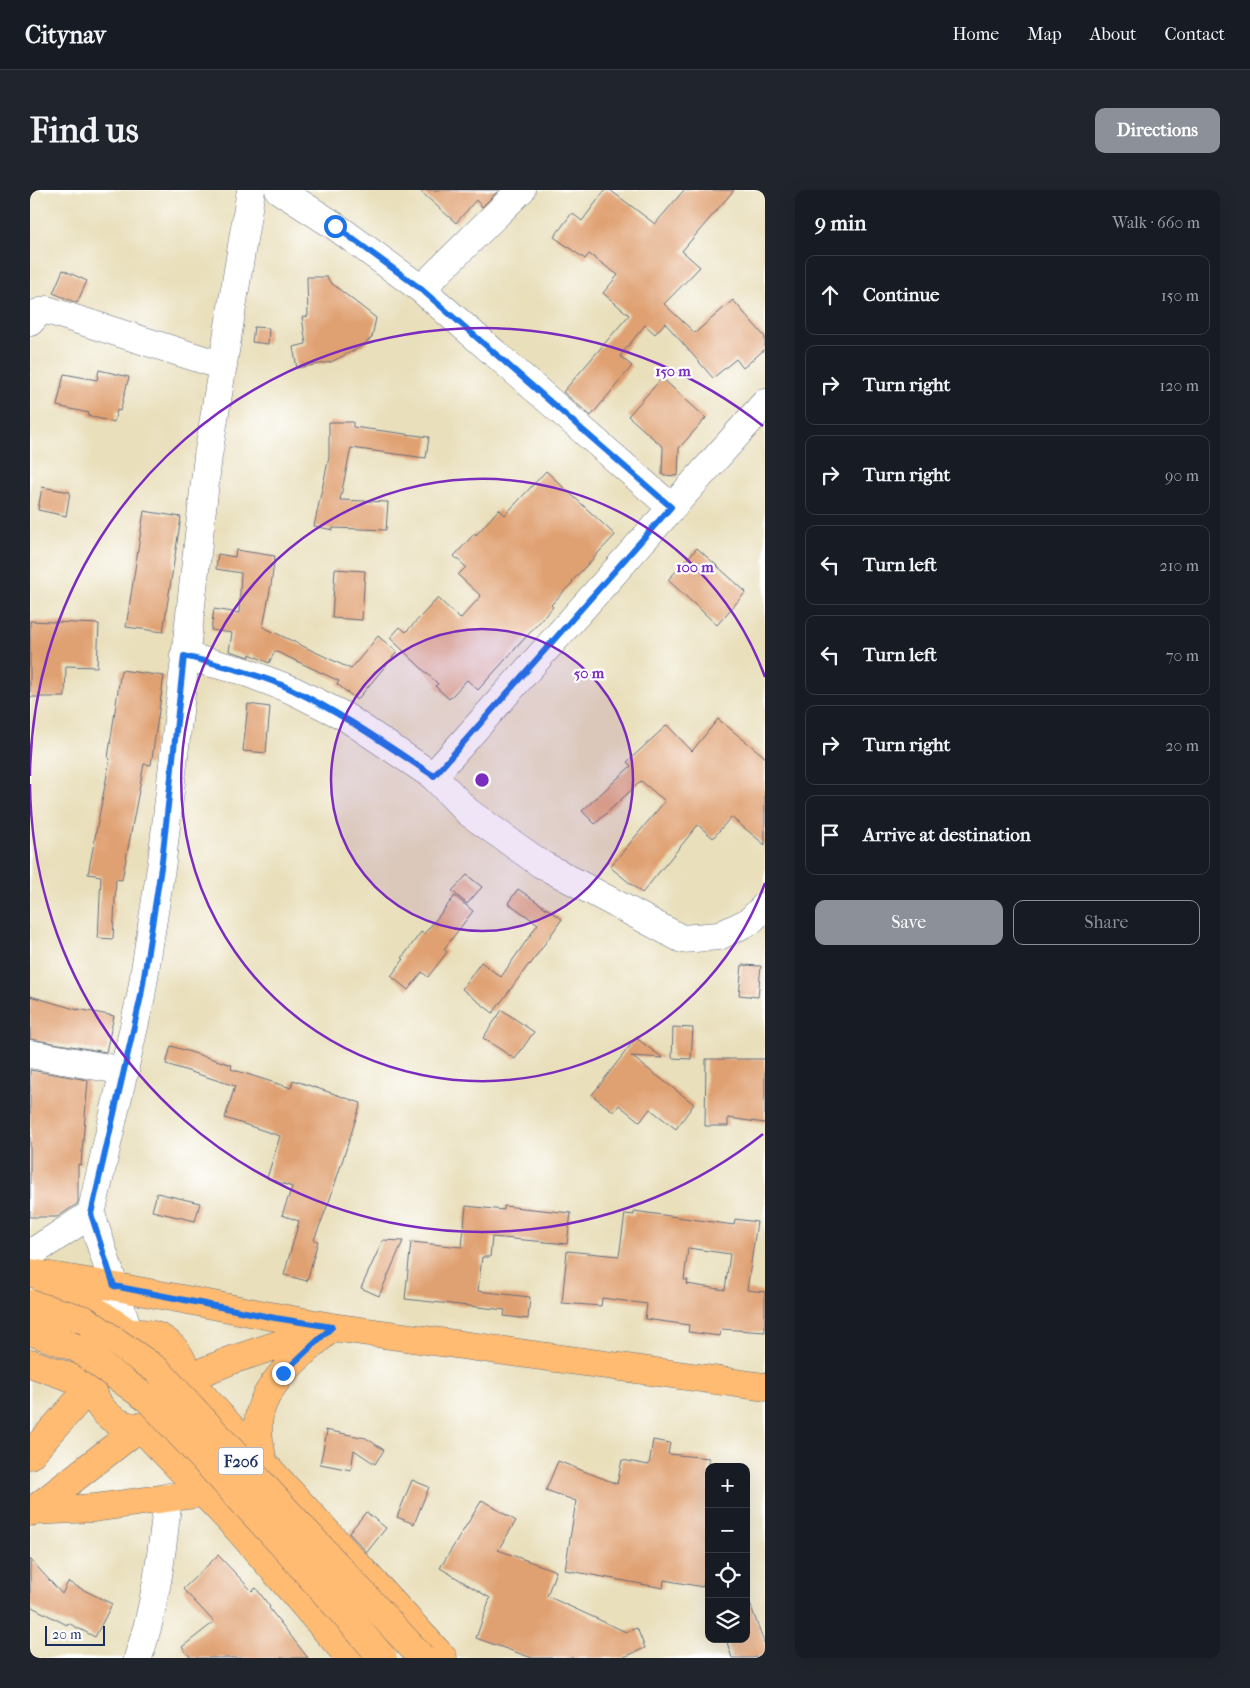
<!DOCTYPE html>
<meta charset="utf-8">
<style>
body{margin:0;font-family:"IM FELL French Canon",serif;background:#20242c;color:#f1f3f6}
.controls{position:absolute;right:15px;bottom:15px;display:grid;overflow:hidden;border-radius:10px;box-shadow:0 5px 20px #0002}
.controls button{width:45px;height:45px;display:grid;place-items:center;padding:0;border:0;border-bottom:1px solid #363941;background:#171b24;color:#f1f3f6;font:25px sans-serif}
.scale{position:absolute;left:15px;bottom:12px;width:60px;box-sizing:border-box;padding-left:5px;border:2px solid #1b2f5e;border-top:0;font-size:14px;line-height:18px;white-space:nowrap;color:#1b2f5e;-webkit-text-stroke:4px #fff;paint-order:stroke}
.stop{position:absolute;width:15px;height:15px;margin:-11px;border:4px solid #1a73e8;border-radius:50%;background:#fff}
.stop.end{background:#1a73e8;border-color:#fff;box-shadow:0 1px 5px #0008}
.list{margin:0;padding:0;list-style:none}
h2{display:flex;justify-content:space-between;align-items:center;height:65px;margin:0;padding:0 20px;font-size:21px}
h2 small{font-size:16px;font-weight:400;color:#9ea1a6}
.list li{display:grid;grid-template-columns:32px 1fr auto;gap:15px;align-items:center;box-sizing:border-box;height:80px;margin:0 10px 10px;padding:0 10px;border:1px solid #363941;border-radius:10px}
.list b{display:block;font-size:19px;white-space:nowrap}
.list em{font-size:16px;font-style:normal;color:#9ea1a6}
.actions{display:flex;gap:10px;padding:15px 20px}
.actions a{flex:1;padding:11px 0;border:1px solid #8c9099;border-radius:10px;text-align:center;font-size:18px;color:#8c9099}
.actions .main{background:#8c9099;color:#fff}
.icon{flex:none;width:28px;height:28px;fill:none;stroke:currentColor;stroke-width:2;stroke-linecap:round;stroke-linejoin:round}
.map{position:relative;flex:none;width:735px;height:1468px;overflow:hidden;border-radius:10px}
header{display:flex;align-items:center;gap:30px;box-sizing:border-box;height:70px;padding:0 25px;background:#171b24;border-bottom:1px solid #363941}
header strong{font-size:24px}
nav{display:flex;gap:28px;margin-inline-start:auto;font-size:18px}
.intro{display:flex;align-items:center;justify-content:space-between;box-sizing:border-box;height:120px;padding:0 30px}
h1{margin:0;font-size:35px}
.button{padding:12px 22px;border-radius:10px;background:#8c9099;color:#fff;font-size:18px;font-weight:700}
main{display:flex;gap:30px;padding:0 30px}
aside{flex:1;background:#171b24;border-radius:10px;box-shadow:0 5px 20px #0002}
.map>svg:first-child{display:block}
</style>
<header>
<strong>Citynav</strong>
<nav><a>Home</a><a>Map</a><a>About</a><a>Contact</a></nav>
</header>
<div class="intro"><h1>Find us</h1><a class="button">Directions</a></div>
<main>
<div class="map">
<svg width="735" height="1468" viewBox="0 0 735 1468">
<rect width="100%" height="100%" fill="#fff"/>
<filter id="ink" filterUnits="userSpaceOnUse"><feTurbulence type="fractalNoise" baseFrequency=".02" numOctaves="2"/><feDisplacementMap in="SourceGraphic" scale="10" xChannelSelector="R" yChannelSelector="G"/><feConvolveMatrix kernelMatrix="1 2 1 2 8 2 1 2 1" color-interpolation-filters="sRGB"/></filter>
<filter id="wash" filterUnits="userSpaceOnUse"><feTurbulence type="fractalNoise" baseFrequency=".0096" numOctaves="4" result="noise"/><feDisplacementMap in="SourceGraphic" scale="20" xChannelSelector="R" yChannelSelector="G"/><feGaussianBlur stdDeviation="1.12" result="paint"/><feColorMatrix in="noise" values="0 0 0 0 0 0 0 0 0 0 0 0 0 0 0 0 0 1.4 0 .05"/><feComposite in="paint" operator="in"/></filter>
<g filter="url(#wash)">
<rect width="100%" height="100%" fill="#e9dfbb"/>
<g id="blocks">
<path fill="#e0a172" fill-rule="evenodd" d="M 389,0 L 469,0 L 452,17 L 446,10 L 426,33 Z
M 575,0 L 580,0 L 625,34 L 654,0 L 704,0 L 652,61 L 670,77 L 634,114 L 665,143 L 703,110 L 735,147 L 735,159 L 713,178 L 706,169 L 683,188 L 635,133 L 625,144 L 615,135 L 590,166 L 602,176 L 561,226 L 533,202 L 599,125 L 573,103 L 588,85 L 559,64 L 555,69 L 524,47 L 542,23 L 552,31 Z
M 33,80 L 57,91 L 47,113 L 23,103 Z
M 277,87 L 297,87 L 300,92 L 346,128 L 342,147 L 331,157 L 301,172 L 267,178 L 263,157 L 276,154 L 272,127 L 278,126 Z
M 224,137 L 239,138 L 238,154 L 222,152 Z
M 69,180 L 99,187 L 90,221 L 87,220 L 84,232 L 58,226 L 59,223 L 27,216 L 34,184 L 67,190 Z
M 632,188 L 676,228 L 649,258 L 648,286 L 632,285 L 633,257 L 598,226 Z
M 299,232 L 323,232 L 323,237 L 399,247 L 396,268 L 321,258 L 310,310 L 358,312 L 356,340 L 303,338 L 303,340 L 284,336 L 299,267 Z
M 516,281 L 585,345 L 542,391 L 543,392 L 521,415 L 523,417 L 448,500 L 437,490 L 419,509 L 405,496 L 408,494 L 360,448 L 370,437 L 376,442 L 408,408 L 430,429 L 451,406 L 428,385 L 436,377 L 424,366 L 445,343 L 446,345 L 469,319 L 475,325 Z
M 12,297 L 40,302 L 36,326 L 8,320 Z
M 114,321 L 151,327 L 133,442 L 96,437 Z
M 667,358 L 716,402 L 687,435 L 638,390 Z
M 206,360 L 245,366 L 241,395 L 233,437 L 321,479 L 348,446 L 367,462 L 327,510 L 307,494 L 309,491 L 245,461 L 239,473 L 220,464 L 220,467 L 199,461 L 202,443 L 181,440 L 184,419 L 209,423 L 211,383 L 186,379 L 188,364 L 205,367 Z
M 305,379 L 335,381 L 332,430 L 302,428 Z
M 0,431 L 69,434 L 67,477 L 36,476 L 35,507 L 0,507 Z
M 91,480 L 134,486 L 121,575 L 114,574 L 92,690 L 86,689 L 83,749 L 68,748 L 71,686 L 58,684 L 80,569 L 78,568 Z
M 218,514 L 240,517 L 236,563 L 213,561 Z
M 688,529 L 735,567 L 735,655 L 701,627 L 683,648 L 668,635 L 612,703 L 580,677 L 635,611 L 611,591 L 565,634 L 552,621 L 601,576 L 597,572 L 637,535 L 662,561 Z
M 437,685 L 452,697 L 437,714 L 422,701 Z
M 488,699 L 532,729 L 500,775 L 499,774 L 463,823 L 432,799 L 451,772 L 471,787 L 508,734 L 478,713 Z
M 425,706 L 443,721 L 414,759 L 417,762 L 398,787 L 392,782 L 378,800 L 361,786 L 374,769 L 372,768 L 391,742 L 394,744 Z
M 712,775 L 731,776 L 728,807 L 709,805 Z
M 0,806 L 48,820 L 48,819 L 84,826 L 76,862 L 0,849 Z
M 472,820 L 504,842 L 485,869 L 453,848 Z
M 643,837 L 663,838 L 661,869 L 642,868 Z
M 606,848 L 633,868 L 601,866 L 664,914 L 646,939 L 620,919 L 610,932 L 589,915 L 584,922 L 562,905 Z
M 141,856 L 202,875 L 201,879 L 261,898 L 263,890 L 331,913 L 300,1009 L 284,1050 L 288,1051 L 277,1091 L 254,1085 L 269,1031 L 252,1025 L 262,997 L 237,988 L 250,946 L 195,928 L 205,896 L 136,874 Z
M 676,869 L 735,869 L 735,933 L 698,928 L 698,936 L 675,936 Z
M 0,880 L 58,890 L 51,975 L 48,974 L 48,1012 L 47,1014 L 27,1027 L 0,1027 Z
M 127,1003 L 170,1013 L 165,1031 L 122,1021 Z
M 436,1016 L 474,1020 L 474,1016 L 541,1023 L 537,1054 L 462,1047 L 460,1067 L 452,1067 L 448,1101 L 500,1107 L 498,1129 L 474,1126 L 475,1120 L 375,1109 L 381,1052 L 432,1057 Z
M 604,1021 L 704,1035 L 705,1029 L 727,1032 L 717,1100 L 735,1102 L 735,1142 L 691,1139 L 690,1146 L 658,1142 L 659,1135 L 615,1129 L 617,1114 L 572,1108 L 571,1116 L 532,1113 L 537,1061 L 589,1066 L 595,1024 L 604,1025 ZM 658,1058 L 700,1064 L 695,1100 L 657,1094 L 658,1090 L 654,1090 Z
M 353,1050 L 373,1051 L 349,1106 L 331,1098 Z
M 295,1240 L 336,1248 L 354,1260 L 345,1274 L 324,1260 L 321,1280 L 290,1274 L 297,1241 Z
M 623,1250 L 640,1253 L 638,1264 L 679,1268 L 679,1332 L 677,1353 L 679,1353 L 679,1366 L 673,1397 L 634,1390 L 633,1398 L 535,1380 L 546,1311 L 516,1300 L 528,1271 L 587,1294 L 592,1270 L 619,1275 Z
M 382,1290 L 399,1297 L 384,1334 L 367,1327 Z
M 452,1310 L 486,1331 L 468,1360 L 526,1381 L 517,1406 L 596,1442 L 607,1438 L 615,1458 L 592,1468 L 502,1468 L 446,1448 L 460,1408 L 410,1378 Z
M 336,1322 L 356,1338 L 337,1362 L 319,1343 Z
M 188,1365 L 222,1401 L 226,1398 L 240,1417 L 239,1418 L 278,1468 L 161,1468 L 152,1457 L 184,1432 L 153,1399 Z
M 0,1369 L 32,1404 L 38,1392 L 82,1414 L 65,1447 L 38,1433 L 37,1435 L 0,1416 Z
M 718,1408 L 735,1455 L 735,1464 L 723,1468 L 702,1468 L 696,1449 L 716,1449 L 716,1409 Z"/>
</g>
</g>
<g filter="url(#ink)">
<use href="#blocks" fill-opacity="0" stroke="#636d7f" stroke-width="1"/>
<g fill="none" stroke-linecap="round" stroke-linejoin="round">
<g stroke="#636d7f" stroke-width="29">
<path id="minor" d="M 249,0 L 305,36 L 391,99 L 641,317
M 391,99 L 491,0
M 0,132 L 8,123 L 17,120 L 193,176
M 154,466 L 213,481 L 262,500 L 314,526 L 403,586 L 438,622 L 511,674 L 652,749 L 689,746 L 720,731 L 735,716
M 403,586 L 735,213
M 0,864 L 95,881
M 0,1064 L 61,1024
M 99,1143 L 61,1024 L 111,806 L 132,671 L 178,266 L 221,0
M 108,1468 C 126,1416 132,1361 138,1307"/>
</g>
<g stroke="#636d7f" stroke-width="29">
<path id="major" d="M 0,1083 C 101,1097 201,1120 302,1137 L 735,1197
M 15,1091 L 39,1103 L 99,1143
M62 1190a47 47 0 1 1 94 0a47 47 0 1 1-94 0Z
M 0,1173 L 62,1195
M 157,1188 C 240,1283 328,1374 413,1468
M 157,1188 L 202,1170 L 293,1140
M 110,1237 L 209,1340 L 320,1468
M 0,1265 L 62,1195
M 233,1272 C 231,1261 228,1249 228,1237 C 228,1195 274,1163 302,1137
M 3,1321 L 64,1318 L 173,1303
M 1,1322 L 110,1237"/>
</g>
<use href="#minor" stroke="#fff" stroke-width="28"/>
<use href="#major" stroke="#febb71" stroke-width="28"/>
<g stroke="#636d7f" stroke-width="29" stroke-linecap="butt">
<path id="major-bridge" d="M 0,1114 L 55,1130 L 128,1181 L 392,1468
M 0,1141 L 47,1158 L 119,1210 L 251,1353 L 353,1468"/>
</g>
<use href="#major-bridge" stroke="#febb71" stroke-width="28"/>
</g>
</g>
<g fill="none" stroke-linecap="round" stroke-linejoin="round" filter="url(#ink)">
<path stroke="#1a73e8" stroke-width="6" d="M 253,1183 L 302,1137 L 245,1128 L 84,1096 L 61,1024 L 111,806 L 132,671 L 154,466 C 191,475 229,484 263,500 C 313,524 358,556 404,586 L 641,317 L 391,99 L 305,36"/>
</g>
<circle cx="452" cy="590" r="151" fill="#7b2cbf" fill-opacity=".12"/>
<g fill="none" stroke="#7b2cbf" stroke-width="2.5">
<circle cx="452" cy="590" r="151"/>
<path d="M735 693A301 301 0 1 1 735 487"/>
<path d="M733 944A452 452 0 0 1 0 594M0 586A452 452 0 0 1 733 236"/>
</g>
<g text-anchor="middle" stroke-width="4.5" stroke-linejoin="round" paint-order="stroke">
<rect fill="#fff" stroke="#5f6d8e" stroke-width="1" x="188.5" y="1257.5" width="45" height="27" rx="4"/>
<g font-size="16" font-weight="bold" fill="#1b2f5e">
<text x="211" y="1277">F206</text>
</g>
</g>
<circle cx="452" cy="590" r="8" fill="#7b2cbf" stroke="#fff" stroke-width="2.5"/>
<g font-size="15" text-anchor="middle" font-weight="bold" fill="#7b2cbf" stroke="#fff" stroke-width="4.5" stroke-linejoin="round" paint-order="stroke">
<text x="643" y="186">150 m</text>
<text x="665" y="382">100 m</text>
<text x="559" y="488">50 m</text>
</g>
</svg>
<div class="controls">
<button>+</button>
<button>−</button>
<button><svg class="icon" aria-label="locate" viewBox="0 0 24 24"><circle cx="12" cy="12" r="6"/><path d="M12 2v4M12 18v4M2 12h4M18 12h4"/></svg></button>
<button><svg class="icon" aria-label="layers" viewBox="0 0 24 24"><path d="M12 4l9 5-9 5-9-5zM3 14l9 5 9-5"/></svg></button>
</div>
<div class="scale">20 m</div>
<div class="stop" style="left:305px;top:36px"></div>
<div class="stop end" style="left:253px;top:1183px"></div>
</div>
<aside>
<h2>9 min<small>Walk · 660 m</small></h2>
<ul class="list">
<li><svg class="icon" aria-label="ahead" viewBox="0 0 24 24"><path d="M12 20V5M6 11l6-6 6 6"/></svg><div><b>Continue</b></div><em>150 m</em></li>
<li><svg class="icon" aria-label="right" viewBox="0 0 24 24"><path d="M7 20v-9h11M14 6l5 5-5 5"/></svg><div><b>Turn right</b></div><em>120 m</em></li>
<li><svg class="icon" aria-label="right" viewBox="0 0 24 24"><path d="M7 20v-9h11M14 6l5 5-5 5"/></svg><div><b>Turn right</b></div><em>90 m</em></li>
<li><svg class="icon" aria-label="left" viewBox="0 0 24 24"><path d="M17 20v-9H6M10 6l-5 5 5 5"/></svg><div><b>Turn left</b></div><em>210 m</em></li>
<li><svg class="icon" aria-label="left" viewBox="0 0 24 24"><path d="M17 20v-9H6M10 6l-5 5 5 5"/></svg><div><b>Turn left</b></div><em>70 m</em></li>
<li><svg class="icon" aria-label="right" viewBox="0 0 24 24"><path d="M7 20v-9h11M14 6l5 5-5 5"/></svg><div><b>Turn right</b></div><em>20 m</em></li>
<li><svg class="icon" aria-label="arrive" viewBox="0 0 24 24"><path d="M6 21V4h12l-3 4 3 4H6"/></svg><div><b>Arrive at destination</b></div></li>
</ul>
<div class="actions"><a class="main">Save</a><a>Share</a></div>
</aside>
</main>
